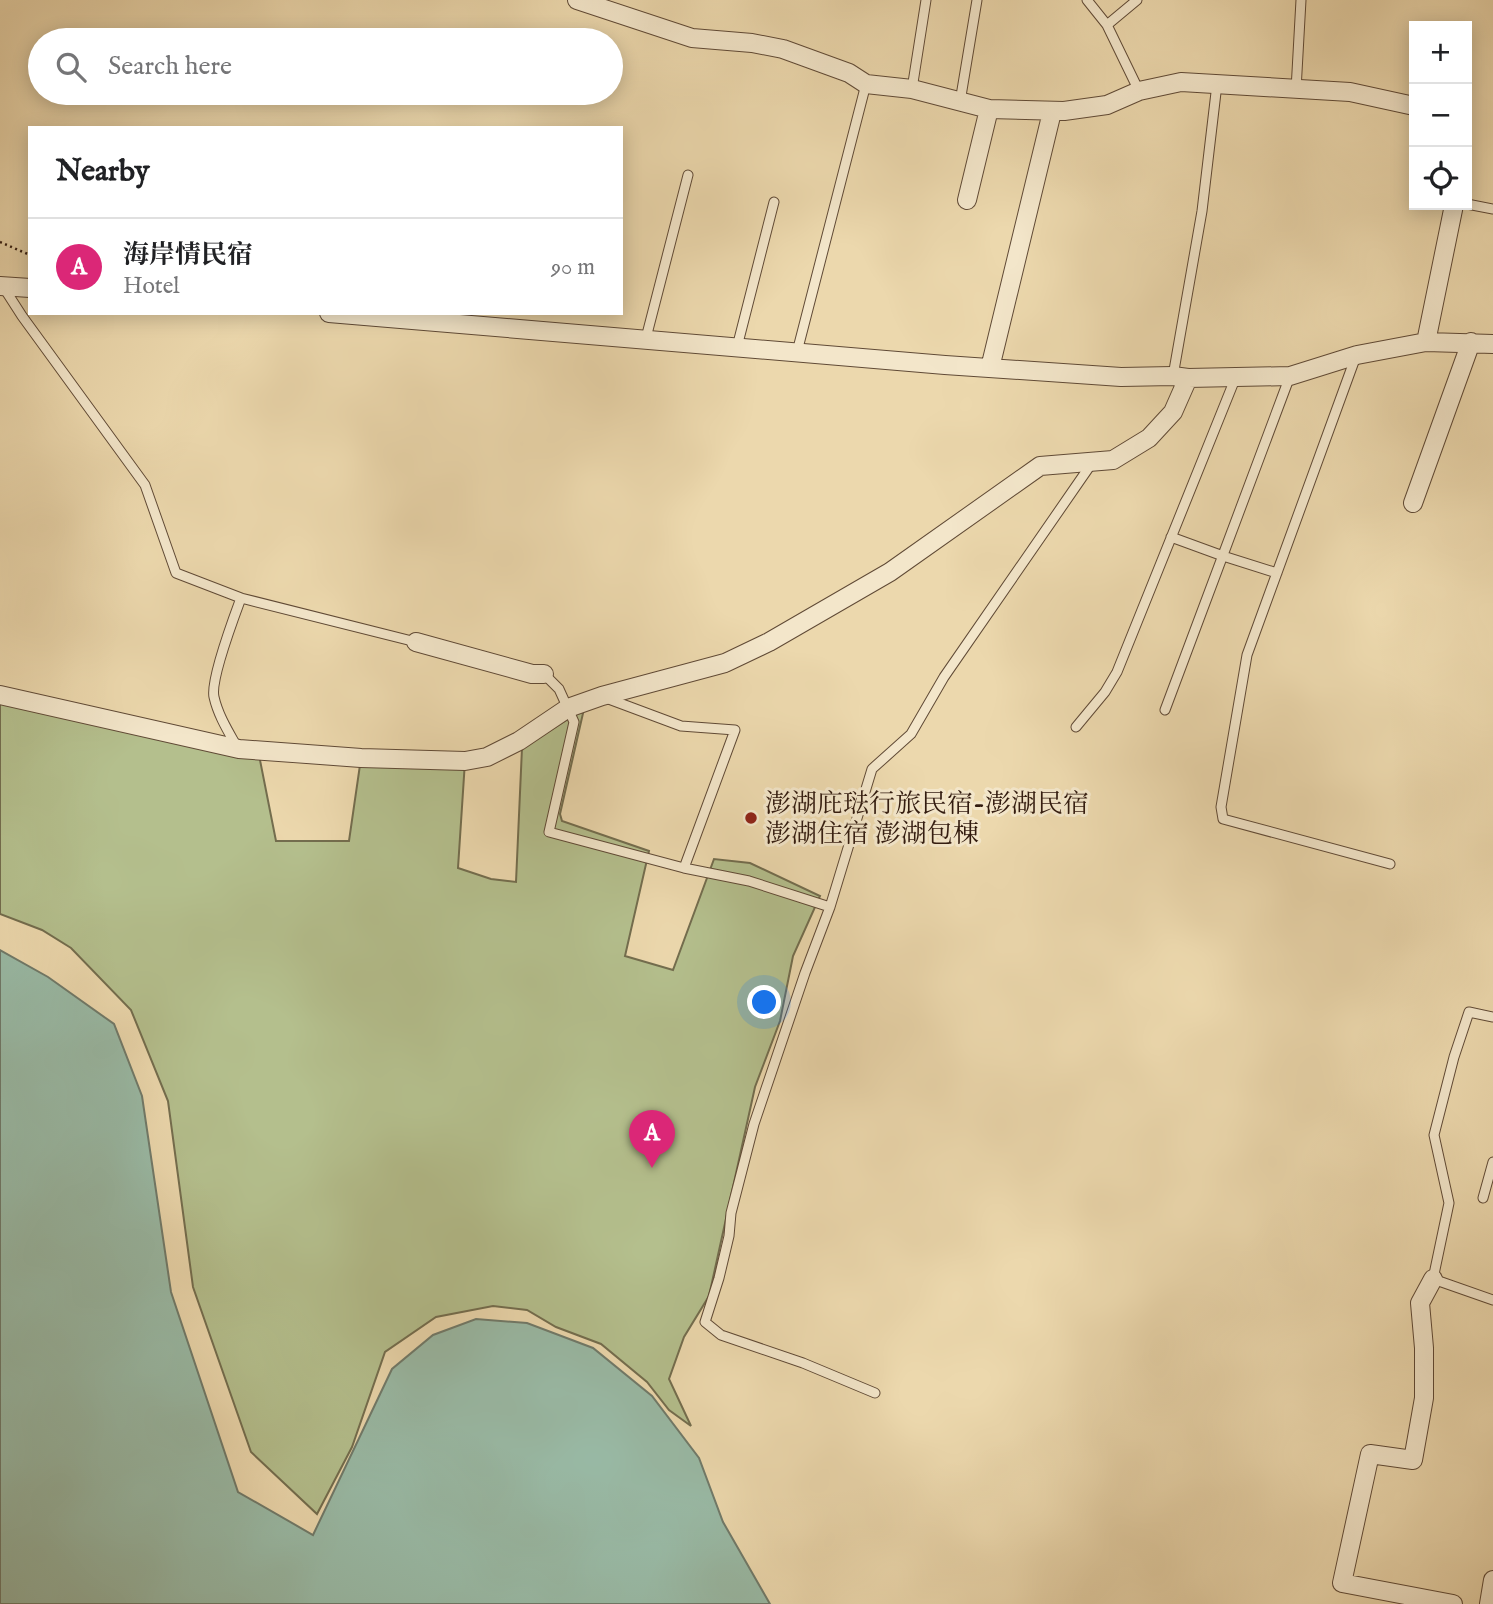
<!DOCTYPE html>
<meta charset="utf-8">
<style>
body{margin:0;font-family:"IM FELL English","Noto Serif TC",serif;background:#f2f2f2;color:#202124}
.controls{position:absolute;right:21px;top:21px;display:grid;overflow:hidden;border-radius:0px;box-shadow:0 4px 18px #0003}
.controls button{width:63px;height:63px;display:grid;place-items:center;padding:0;border:0;border-bottom:2px solid #e0e0e0;background:#fff;color:#202124;font:35px sans-serif}
.you{position:absolute;left:765px;top:1003px;width:24px;height:24px;margin:-18px;border:5px solid #fff;border-radius:50%;background:#1a73e8;box-shadow:0 0 0 10px #1a73e833}
.badge{display:grid;place-items:center;width:46px;height:46px;border-radius:50%;background:#db2777;color:#fff;font-size:23px;font-weight:700}
.pin{position:absolute;translate:-50% -58px;filter:drop-shadow(0 2px 4px #0008)}
.pin::after{content:'';position:absolute;top:37px;width:24px;height:21px;background:inherit;clip-path:polygon(0 0,100% 0,50% 100%)}
.list{margin:0;padding:0;list-style:none}
h2{display:flex;justify-content:space-between;align-items:center;height:91px;margin:0;padding:0 28px;font-size:30px}
h2 small{font-size:23px;font-weight:400;color:#757577}
.list li{display:grid;grid-template-columns:46px 1fr auto;gap:21px;align-items:center;box-sizing:border-box;height:98px;padding:0 28px;border-top:2px solid #e0e0e0}
.list b{display:block;font-size:26px;white-space:nowrap}
.list p{margin:0;font-size:23px;white-space:nowrap;color:#757577}
.list em{font-size:23px;font-style:normal;color:#757577}
.icon{flex:none;width:38px;height:38px;fill:none;stroke:currentColor;stroke-width:2;stroke-linecap:round;stroke-linejoin:round}
.map{position:relative;flex:none;width:1493px;height:1604px;overflow:hidden}
.search{position:absolute;background:#fff;box-shadow:0 4px 18px #0003;left:28px;top:28px;width:595px;height:77px;display:flex;align-items:center;gap:18px;box-sizing:border-box;padding:0 24px;border-radius:38px;color:#757577;font-size:26px}
.panel{position:absolute;background:#fff;box-shadow:0 4px 18px #0003;left:28px;top:126px;width:595px;height:189px;border-radius:0px}
.map>svg:first-child{display:block}
</style>
<div class="map">
<svg width="1493" height="1604" viewBox="0 0 1493 1604">
<rect width="100%" height="100%" fill="#ecd8ad"/>
<filter id="stains"><feTurbulence type="fractalNoise" baseFrequency=".00286" numOctaves="4"/><feColorMatrix values="0 0 0 0 .2 0 0 0 0 .09 0 0 0 0 .02 0 0 0 .5 -.17"/></filter>
<radialGradient id="worn" r=".72"><stop offset=".6" stop-color="#630" stop-opacity="0"/><stop offset="1" stop-color="#630" stop-opacity=".3"/></radialGradient>
<path fill="#b4bf8d" stroke="#736d4e" stroke-width="2" d="M 0,694 L 258,750 L 276,841 L 349,841 L 361,758 L 465,761 L 458,868 L 491,879 L 516,882 L 522,748 L 584,709 L 560,814 L 562,821 L 649,851 L 625,956 L 673,970 L 714,859 L 750,863 L 820,896 L 793,956 L 780,1021 L 755,1087 L 709,1296 L 684,1337 L 669,1379 L 691,1426 L 669,1410 L 647,1382 L 601,1344 L 556,1327 L 527,1310 L 493,1306 L 436,1317 L 385,1352 L 352,1447 L 317,1514 L 251,1452 L 193,1287 L 168,1101 L 131,1010 L 71,948 L 42,930 L 0,914 Z"/>
<path fill="#99baa6" stroke="#707a6a" stroke-width="2" d="M 0,950 L 48,977 L 114,1024 L 142,1096 L 171,1292 L 238,1492 L 313,1535 L 392,1369 L 433,1335 L 476,1319 L 527,1323 L 593,1348 L 652,1396 L 699,1458 L 723,1522 L 770,1604 L 0,1604 Z"/>
<g fill="none" stroke-linecap="round" stroke-linejoin="round">
<g stroke="#604a36" stroke-width="11">
<path id="lane" d="M 1087,0 L 1107,25 L 1139,91
M 1107,25 L 1137,0
M 912,89 L 926,0
M 1296,90 L 1301,0
M 960,102 L 977,0
M 1467,204 L 1493,209
M 4,288 L 22,316 L 145,485 L 176,573 L 241,598 C 234,617 210,680 214,697 C 218,715 228,731 237,747
M 646,338 L 688,175
M 737,347 L 774,202
M 797,352 L 866,84
M 1356,356 L 1247,655 L 1221,807 L 1223,819 L 1390,864
M 1173,376 L 1202,211 L 1217,84
M 1171,537 L 1223,556 L 1277,573
M 241,598 L 416,642
M 544,674 L 559,689 L 574,722 L 549,832 L 684,868 L 749,881 L 830,907
M 606,698 L 681,726 L 735,730 L 684,868
M 1165,710 L 1290,376
M 1076,727 L 1105,692 L 1117,672 L 1235,379
M 1493,1017 L 1469,1012 L 1454,1057 L 1434,1135 L 1449,1203 L 1433,1279 L 1493,1300
M 1483,1198 L 1493,1162
M 875,1393 L 803,1363 L 721,1335 L 705,1322 L 719,1278 L 729,1236 L 731,1213 L 754,1124 L 805,973 L 830,907 L 872,769 L 911,734 L 944,677 L 1092,463"/>
</g>
<g stroke="#604a36" stroke-width="20">
<path id="street" d="M 577,0 L 692,38 L 752,43 L 783,49 L 849,73 L 866,84 L 912,89 L 989,109 L 1064,111 L 1107,105 L 1139,91 L 1181,82 L 1350,92 L 1414,106
M 967,200 L 989,109
M 0,286 L 30,288
M 329,313 L 945,365 L 1121,377 L 1173,376 L 1188,378 L 1290,376 L 1357,355 L 1426,342 L 1493,344
M 1426,342 L 1454,205
M 990,368 L 1052,112
M 1413,503 L 1471,342
M 416,642 L 532,674 L 544,674
M 0,695 L 239,749 L 361,758 L 465,761 L 487,757 L 519,741 L 568,708 L 602,696 L 725,663 L 769,642 L 890,572 L 1040,466 L 1113,460 L 1149,438 L 1173,412 L 1188,378
M 1433,1279 L 1420,1303 L 1424,1348 L 1424,1398 L 1413,1460 L 1370,1454 L 1342,1583 L 1453,1604
M 1489,1604 L 1493,1580"/>
</g>
<path stroke="#321b0f" stroke-width="2.5" stroke-dasharray="2 3.5" stroke-linecap="butt" d="M 0,242 L 30,255"/>
<use href="#lane" stroke="#f3e6ca" stroke-width="9"/>
<use href="#street" stroke="#f3e6ca" stroke-width="18"/>
</g>
<circle fill="#8f2418" stroke="#f3e6ca" stroke-width="2.5" cx="751" cy="818" r="7"/>
<g text-anchor="middle" stroke-width="6" stroke-linejoin="round" paint-order="stroke">
<g font-size="26" fill="#321b0f" stroke="#f3e6ca" text-anchor="start">
<text x="765" y="812">澎湖庇琺行旅民宿-澎湖民宿<tspan x="765" dy="30">澎湖住宿 澎湖包棟</tspan></text>
</g>
</g>
<rect width="100%" height="100%" filter="url(#stains)"/>
<rect width="100%" height="100%" fill="url(#worn)"/>
</svg>
<div class="controls">
<button>+</button>
<button>−</button>
<button><svg class="icon" aria-label="locate" viewBox="0 0 24 24"><circle cx="12" cy="12" r="6"/><path d="M12 2v4M12 18v4M2 12h4M18 12h4"/></svg></button>
</div>
<div class="you"></div>
<div class="pin badge" style="left:652px;top:1168px">A</div>
<div class="search"><svg class="icon" aria-label="search" viewBox="0 0 24 24"><circle cx="10" cy="10" r="6"/><path d="M15 15l6 6"/></svg>Search here</div>
<section class="panel">
<h2>Nearby<small></small></h2>
<ul class="list">
<li><span class="badge">A</span><div><b>海岸情民宿</b><p>Hotel</p></div><em>90 m</em></li>
</ul>
</section>
</div>
